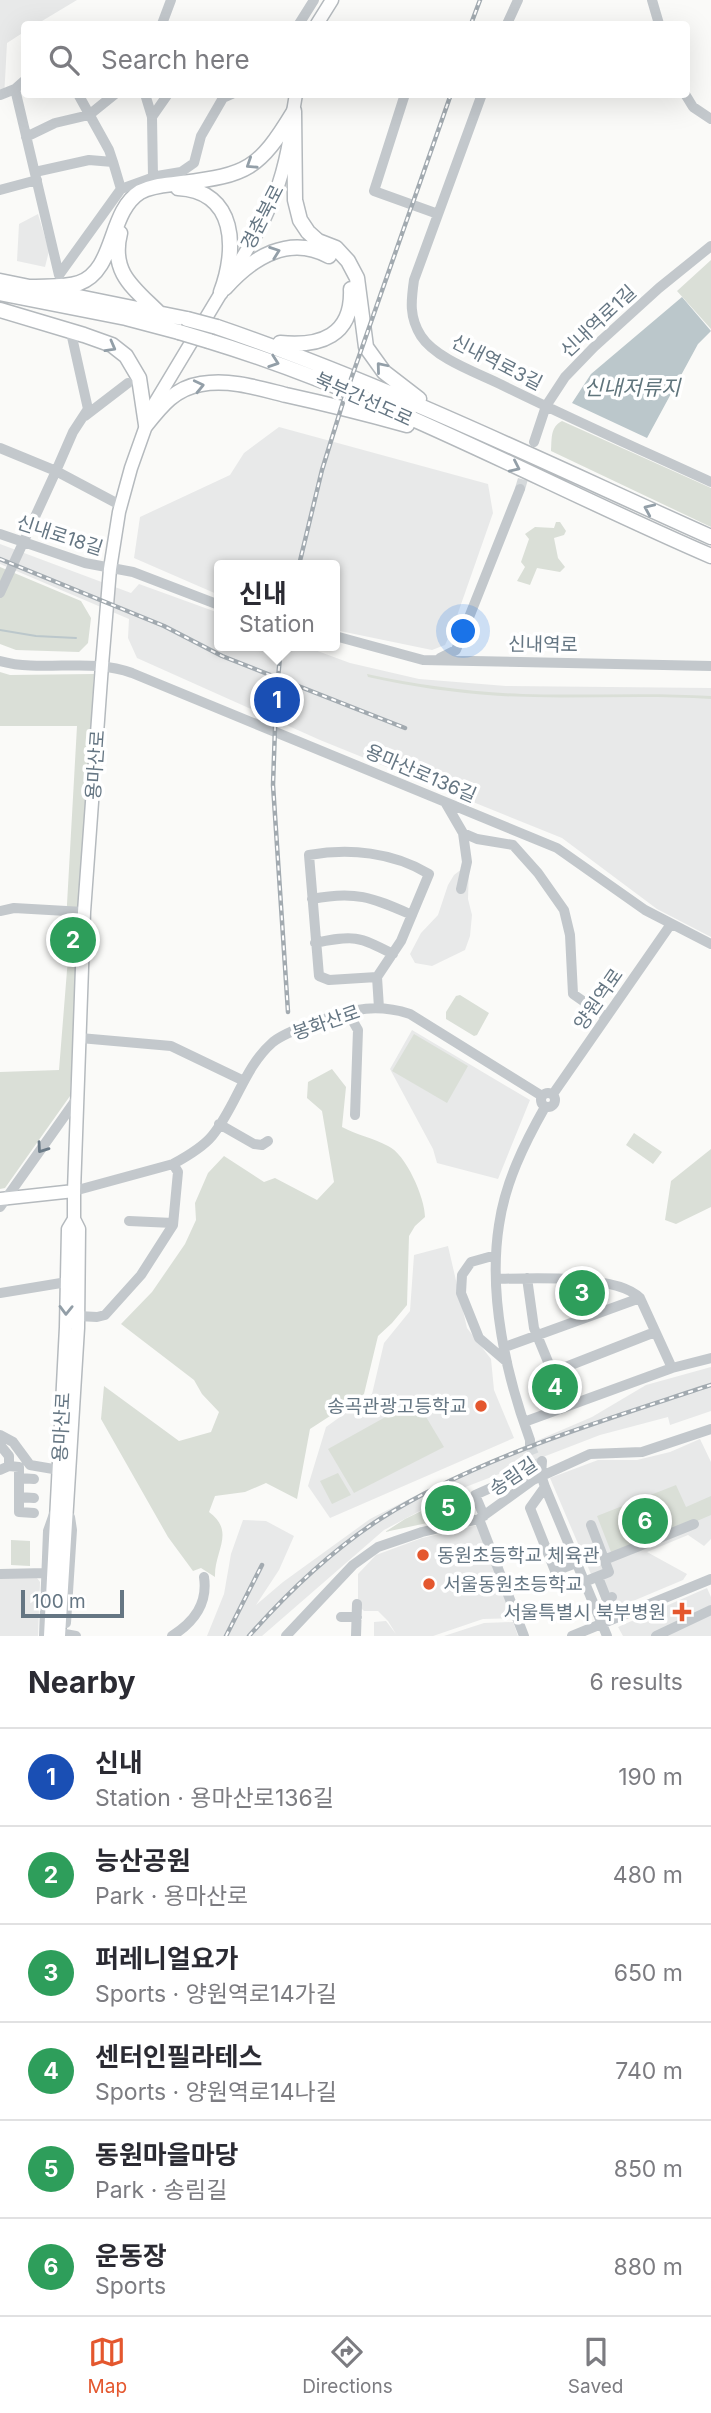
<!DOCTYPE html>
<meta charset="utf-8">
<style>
body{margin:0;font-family:Inter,"Noto Sans KR",sans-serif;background:#f2f2f3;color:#2b2b33}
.scale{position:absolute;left:21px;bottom:18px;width:103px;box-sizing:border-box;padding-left:7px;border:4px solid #657683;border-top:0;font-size:19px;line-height:24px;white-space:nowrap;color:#657683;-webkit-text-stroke:5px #fff;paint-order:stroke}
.you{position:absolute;left:464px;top:632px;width:24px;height:24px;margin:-18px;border:5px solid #fff;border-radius:50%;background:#1a73e8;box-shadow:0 0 0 10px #1a73e833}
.badge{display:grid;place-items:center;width:46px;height:46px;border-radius:50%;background:#e4572e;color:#fff;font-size:23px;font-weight:700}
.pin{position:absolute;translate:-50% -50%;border:4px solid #fff;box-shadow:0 2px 7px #0006}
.popup{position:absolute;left:214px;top:560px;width:126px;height:91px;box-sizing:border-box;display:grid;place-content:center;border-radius:7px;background:#fff;filter:drop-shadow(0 2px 5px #0005);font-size:23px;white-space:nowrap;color:#7c7c81}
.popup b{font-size:26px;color:#2b2b33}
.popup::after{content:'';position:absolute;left:50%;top:100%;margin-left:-14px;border:14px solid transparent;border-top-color:#fff}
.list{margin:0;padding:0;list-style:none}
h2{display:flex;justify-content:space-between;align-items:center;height:91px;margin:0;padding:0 28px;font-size:30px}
h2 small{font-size:23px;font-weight:400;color:#7c7c81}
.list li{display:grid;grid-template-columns:46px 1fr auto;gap:21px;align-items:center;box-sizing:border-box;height:98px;padding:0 28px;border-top:2px solid #e1e1e2}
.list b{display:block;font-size:26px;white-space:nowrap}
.list p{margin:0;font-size:23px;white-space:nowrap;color:#7c7c81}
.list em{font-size:23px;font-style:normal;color:#7c7c81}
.icon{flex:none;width:38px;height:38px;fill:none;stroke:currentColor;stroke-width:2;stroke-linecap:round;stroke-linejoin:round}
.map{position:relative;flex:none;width:711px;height:1636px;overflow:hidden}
.search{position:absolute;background:#fff;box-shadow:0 7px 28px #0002;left:21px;right:21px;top:21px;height:77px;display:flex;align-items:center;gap:18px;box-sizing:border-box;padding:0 24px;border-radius:7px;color:#7c7c81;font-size:26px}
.sheet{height:679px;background:#fff}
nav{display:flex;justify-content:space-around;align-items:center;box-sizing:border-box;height:98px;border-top:2px solid #e1e1e2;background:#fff;font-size:19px;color:#7c7c81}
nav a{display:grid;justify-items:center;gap:4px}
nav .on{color:#e4572e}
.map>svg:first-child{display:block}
</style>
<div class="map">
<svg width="711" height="1636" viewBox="0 0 711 1636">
<rect width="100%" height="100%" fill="#fafaf8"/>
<path fill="#e8e9e9" d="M 0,0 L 77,0 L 37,24 L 24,24 L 24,32 L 7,43 L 4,98 L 0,98 Z
M 38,214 L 49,251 L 45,267 L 17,261 L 19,224 Z
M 279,427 L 488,484 L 493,513 L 452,630 L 445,645 L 432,650 L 335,630 L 335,565 L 219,565 L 219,595 L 134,558 L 140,517 L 230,475 L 244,453 Z
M 0,544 L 131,593 L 139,584 L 219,613 L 219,646 L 304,646 L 350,663 L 419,679 L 506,686 L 711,688 L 711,937 L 657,909 L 562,838 L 320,740 L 137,658 L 128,638 L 129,619 L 0,564 Z
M 467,865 L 469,866 L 468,899 L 472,915 L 470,936 L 465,950 L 432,966 L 415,963 L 410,954 L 421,933 L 438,915 L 448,885 L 454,875 Z
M 412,1030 L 530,1100 L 498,1179 L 437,1163 L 433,1149 L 390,1069 Z
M 448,1246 L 467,1328 L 491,1359 L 494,1390 L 514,1438 L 330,1518 L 308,1486 L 326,1427 L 372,1394 L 384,1343 L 410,1311 L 414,1255 Z
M 711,1367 L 711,1411 L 670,1425 L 668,1417 L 600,1435 L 463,1488 L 384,1530 L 262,1636 L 207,1636 L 224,1594 L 231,1554 L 243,1520 L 266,1521 L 294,1536 L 279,1570 L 256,1605 L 283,1582 L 370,1519 L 450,1478 L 592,1417 L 646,1385 Z
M 700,1439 L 711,1462 L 711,1539 L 704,1546 L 688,1535 L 647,1552 L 687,1574 L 683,1580 L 614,1609 L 605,1607 L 550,1478 L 598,1460 L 637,1460 L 670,1452 Z
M 478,1525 L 514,1618 L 483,1619 L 433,1636 L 374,1636 L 374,1622 L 386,1621 L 396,1634 L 388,1621 L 378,1611 L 364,1611 L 358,1605 L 358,1574 L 376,1555 L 422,1538 Z
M 0,1578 L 37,1578 L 40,1582 L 38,1636 L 0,1636 Z
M 707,1588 L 711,1597 L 711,1636 L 623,1636 L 618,1627 Z
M 513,1622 L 518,1636 L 444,1636 L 484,1623 Z"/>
<path fill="#dadfd7" d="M 711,260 L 711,329 L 677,291 Z
M 562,421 L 711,488 L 711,527 L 551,451 C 552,439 550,427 562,421 Z
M 556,522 L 560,522 L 566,531 L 564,535 L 554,538 L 558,558 L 565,567 L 560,572 L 537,568 L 530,585 L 517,581 L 525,567 L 521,562 L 529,539 L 525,534 L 535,527 L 554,528 Z
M 0,567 L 81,601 L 91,618 L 88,643 L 79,652 L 16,650 L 0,644 Z
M 0,672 L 10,675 L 94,674 L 70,1096 L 5,1188 L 0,1189 L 0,1072 L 59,1070 L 68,958 L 66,922 L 77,726 L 0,726 Z
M 367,674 C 418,685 469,692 522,694 C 585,696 648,692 711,696 L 711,699 C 641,694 571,700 501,696 C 456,693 412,687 368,677 Z
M 460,995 L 489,1013 L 477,1035 L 474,1036 L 446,1019 L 446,1012 L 456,996 Z
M 414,1034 L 468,1066 L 447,1103 L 392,1071 Z
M 332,1069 L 346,1087 L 342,1127 C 357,1135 373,1138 388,1146 C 406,1154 425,1198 425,1217 L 415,1226 L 409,1236 L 407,1305 L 392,1323 L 378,1336 L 364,1394 L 310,1429 L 297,1499 L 266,1483 L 245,1492 L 215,1496 L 209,1512 C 236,1532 214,1551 215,1577 L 201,1568 L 193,1571 L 168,1537 L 101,1419 L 104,1386 L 179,1441 L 211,1432 L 219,1412 L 202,1394 L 194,1380 L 121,1324 L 152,1292 L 185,1244 L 196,1220 L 195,1203 L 208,1173 L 224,1156 L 264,1182 L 275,1178 L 317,1200 L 334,1182 L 322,1111 L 307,1098 L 308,1082 Z
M 634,1133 L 662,1152 L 653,1164 L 626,1145 Z
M 711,1149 L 711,1207 L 676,1224 L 665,1220 L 671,1181 Z
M 416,1400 L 444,1447 L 354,1493 L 328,1449 Z
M 338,1473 L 351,1495 L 332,1504 L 320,1481 Z
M 676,1485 L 686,1507 L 711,1496 L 711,1515 L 613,1557 L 597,1516 Z
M 464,1490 L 474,1513 L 385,1532 L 405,1519 Z
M 11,1540 L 30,1541 L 30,1566 L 11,1565 Z"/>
<path fill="#bbc7cb" d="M 682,297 L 711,331 L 698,344 L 647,438 L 572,403 L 591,374 Z"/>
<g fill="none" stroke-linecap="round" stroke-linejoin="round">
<path stroke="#bbc7cb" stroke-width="2" d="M 0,630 L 36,636 L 76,638"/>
<path stroke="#d5d9db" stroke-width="10" stroke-dasharray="10 5" stroke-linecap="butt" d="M 520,489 L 532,448
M 530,1445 L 537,1463"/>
<g stroke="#b5babe" stroke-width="15">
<path id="major" d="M 317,24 L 332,0
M 292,118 L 296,94
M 0,1199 L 74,1191
M 50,1636 L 66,1327 L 68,1229 L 74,1219
M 59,1636 L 78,1328 L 79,1229 L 74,1219 L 74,1191 L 84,912 L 102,665 L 110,569 L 119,512 L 131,468 L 153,406 L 260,228 C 276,195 284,173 290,136"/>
</g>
<g stroke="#b4b9bd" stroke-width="17">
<path id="highway" d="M 294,111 L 295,200 L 300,220 L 308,232 L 318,241 L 336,248 L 348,261 L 357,278 L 366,347 L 384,372 L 419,399
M 178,188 C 237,191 237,250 221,292
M 120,233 C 110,273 134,288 159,313
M 0,281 L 187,319
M 30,287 C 45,286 64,288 79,283 C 116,270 108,212 140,192 C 153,185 168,185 182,183 C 247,175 259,169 293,113
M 225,288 C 252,258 289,234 329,256
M 0,293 L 126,318 L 179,332
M 0,310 L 84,335 L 112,345 L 126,356 L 139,378 L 146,425
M 217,327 C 387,385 548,464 711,537
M 209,341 C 383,394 544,484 711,556
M 280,343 C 320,347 353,336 351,289
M 146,425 C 161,406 175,388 201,384 C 230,379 258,388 286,395 C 327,404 367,414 407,425"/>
</g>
<path stroke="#c3c8cc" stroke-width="10" d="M 652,0 L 659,24
M 162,24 L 171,0
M 299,24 L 314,0
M 507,24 L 518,0
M 15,89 L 59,275
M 78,94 L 109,150 L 113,162
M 145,94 L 152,117 L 153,178
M 405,94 L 374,191 L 438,214
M 482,94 L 414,280 C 411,301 409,317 421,336 C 436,359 478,373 502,385 C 571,419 641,450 711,482
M 685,94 L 693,107 L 711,119
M 0,95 L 15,89 L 24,81
M 152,117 L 168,94
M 26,137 L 55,123 L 89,115 L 115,94
M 35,172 L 89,160 L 113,162 L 121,189
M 0,190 L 37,180
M 59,275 L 121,189 L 157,176 L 181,172 L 194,163 L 201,136 L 223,98 L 232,94
M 85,416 L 128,383
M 534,442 L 546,406 L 565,377 L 594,347 L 659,288 L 711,246
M 0,448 L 56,471 L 73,432 L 88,409 L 72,337
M 0,534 L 85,563 L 133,572 L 219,605
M 0,593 L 56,471 L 120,505
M 335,636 L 423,660 L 711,666
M 440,658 L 456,650 L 520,489
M 0,661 C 43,673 90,657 132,673 L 557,848 L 645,910 L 711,944
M 445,802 L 463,833 L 477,839 L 513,845 L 538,873 L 564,910 L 570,935 L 573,994 L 606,1017
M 461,889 L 467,862 L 463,833
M 312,899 C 356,890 373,898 412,915
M 0,911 L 14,908 L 84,912
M 315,943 C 354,935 358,936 393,954
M 377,977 L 329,980 L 319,976 L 309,855 C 349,848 393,852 429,874 L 401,941 L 377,977 L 379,1008
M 347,1011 L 358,1030 L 355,1115
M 80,1038 L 171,1046 L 244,1081
M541 1100a7 7 0 1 1 14 0a7 7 0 1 1-14 0Z
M 553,1094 L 671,924
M 219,1124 L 254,1144 L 262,1145 L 268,1141
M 74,1191 L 173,1164 C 186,1157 202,1148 212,1136 C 236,1107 244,1067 273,1042 C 286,1032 306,1026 322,1020 C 353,1008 379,1004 410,1014 L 542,1096
M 0,1207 L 78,1097
M 129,1221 L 173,1223
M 496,1255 L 471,1262 L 462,1275 L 461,1293 L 479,1338 L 507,1362
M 527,1278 L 534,1328 L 551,1369 L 558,1370 L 655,1332
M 496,1279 C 529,1278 618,1274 640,1298 L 672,1368
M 0,1293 L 67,1282
M 78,1316 L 97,1317 L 105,1315 L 141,1275 L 173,1225 L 178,1172 L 173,1164
M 505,1347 L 640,1298
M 524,1422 L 672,1368 L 711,1358
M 0,1435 L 13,1442 L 30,1465 L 59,1470
M 0,1445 L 9,1456 L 9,1466 L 0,1470
M 530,1445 L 530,1440 C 506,1375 488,1295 499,1225 C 505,1183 524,1144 545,1107
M 542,1461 L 541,1475 L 545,1487 L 607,1636
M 9,1466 L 19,1467 L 19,1512 L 34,1513
M 19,1478 L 34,1479
M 545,1487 L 530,1508 L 555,1571 L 576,1563
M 19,1497 L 34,1498
M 484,1516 L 475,1495 L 522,1474
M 479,1519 L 524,1636
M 604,1560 L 694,1524
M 0,1574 L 46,1573
M 598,1577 L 607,1600 L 612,1597
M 584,1582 L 609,1572 L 591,1525
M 341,1617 L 357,1617
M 66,1623 L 72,1530 L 70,1517
M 65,1634 L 76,1636
M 44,1636 L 48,1531 L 54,1514
M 172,1636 C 194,1622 208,1604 204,1577
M 286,1636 L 353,1565 L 378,1547 L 422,1532 L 479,1519 L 533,1480 L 590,1454 L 642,1452 L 711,1429
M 356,1636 L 357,1604
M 572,1636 L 711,1579
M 656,1636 L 711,1610"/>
<use href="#major" stroke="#fff" stroke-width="12"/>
<use href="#highway" stroke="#fff" stroke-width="14"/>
<g stroke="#a2aab0" stroke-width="4.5">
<path id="rail" d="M 471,24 L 480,0
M 0,559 L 164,626 L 222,656 L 405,728
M 299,565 L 322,470 L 344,399 L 451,94
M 281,646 L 276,700 L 273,785 L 288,1012
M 226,1636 L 262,1565
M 249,1636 C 288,1592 331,1551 380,1519 C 481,1456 599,1422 711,1385"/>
</g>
<use href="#rail" stroke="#fff" stroke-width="2" stroke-dasharray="5" stroke-linecap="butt"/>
<g stroke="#b4b9bd" stroke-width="17" stroke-linecap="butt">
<path id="highway-bridge" d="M 187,319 L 217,327
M 179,332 L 209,341"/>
</g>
<use href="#highway-bridge" stroke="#fff" stroke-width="14"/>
</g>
<defs><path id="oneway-chevron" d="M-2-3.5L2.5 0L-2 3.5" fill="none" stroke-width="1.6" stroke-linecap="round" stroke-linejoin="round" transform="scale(1.75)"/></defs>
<g stroke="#939fa8">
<use href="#oneway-chevron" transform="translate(251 164) rotate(147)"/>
<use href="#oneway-chevron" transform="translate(275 252) rotate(-20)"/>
<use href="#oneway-chevron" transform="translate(111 347) rotate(29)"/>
<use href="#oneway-chevron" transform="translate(274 362) rotate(19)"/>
<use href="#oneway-chevron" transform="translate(381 367) rotate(-130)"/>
<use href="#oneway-chevron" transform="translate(199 386) rotate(-13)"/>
<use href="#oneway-chevron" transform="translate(515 467) rotate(25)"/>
<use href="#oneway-chevron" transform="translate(649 509) rotate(-156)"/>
<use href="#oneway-chevron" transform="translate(66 1310) rotate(91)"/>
</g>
<use stroke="#6a7a87" href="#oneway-chevron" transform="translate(42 1148) rotate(125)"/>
<g fill="#e4572e" stroke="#fff" stroke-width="2.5">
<circle cx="481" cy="1406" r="7"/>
<circle cx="423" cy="1555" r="7"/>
<circle cx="429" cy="1584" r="7"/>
<path d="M678.5 1601.5h7v7h7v7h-7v7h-7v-7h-7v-7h7z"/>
</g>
<g text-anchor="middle" stroke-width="7" stroke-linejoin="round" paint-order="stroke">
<g font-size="19" fill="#657683" stroke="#fff">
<text transform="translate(262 217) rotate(-63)" y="7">경춘북로</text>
<text transform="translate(598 321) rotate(-43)" y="7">신내역로1길</text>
<text transform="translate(497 362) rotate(27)" y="7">신내역로3길</text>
<text transform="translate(364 399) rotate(24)" y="7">북부간선도로</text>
<text transform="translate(60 535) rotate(18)" y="7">신내로18길</text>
<text transform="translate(543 644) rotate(1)" y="7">신내역로</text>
<text transform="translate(95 765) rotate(-86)" y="7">용마산로</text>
<text transform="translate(421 773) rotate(23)" y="7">용마산로136길</text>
<text transform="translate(598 999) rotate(-55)" y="7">양원역로</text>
<text transform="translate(326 1022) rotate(-19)" y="7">봉화산로</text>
<text transform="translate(61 1427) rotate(-87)" y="7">용마산로</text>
<text transform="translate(513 1476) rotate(-34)" y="7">송림길</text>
</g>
<g font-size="19" fill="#657683" stroke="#fff" text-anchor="end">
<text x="467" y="1413">송곡관광고등학교</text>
<text x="437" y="1562" text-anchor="start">동원초등학교 체육관</text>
<text x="443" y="1591" text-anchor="start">서울동원초등학교</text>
<text x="666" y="1619">서울특별시 북부병원</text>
</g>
<g font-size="21" font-style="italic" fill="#60757c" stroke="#fff">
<text x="632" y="395">신내저류지</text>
</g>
</g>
</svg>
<div class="scale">100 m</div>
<div class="you"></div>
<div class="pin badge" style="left:277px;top:700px;background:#1a4fb4">1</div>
<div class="popup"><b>신내</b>Station</div>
<div class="pin badge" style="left:73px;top:940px;background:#2e9e5b">2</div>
<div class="pin badge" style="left:582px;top:1293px;background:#2e9e5b">3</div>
<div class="pin badge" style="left:555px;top:1387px;background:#2e9e5b">4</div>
<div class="pin badge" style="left:448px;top:1508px;background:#2e9e5b">5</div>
<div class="pin badge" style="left:645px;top:1521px;background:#2e9e5b">6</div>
<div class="search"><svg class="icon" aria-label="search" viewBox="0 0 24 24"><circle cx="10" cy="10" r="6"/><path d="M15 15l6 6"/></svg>Search here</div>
</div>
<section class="sheet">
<h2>Nearby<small>6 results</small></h2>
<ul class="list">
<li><span class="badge" style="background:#1a4fb4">1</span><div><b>신내</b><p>Station · 용마산로136길</p></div><em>190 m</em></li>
<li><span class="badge" style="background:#2e9e5b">2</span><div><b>능산공원</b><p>Park · 용마산로</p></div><em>480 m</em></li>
<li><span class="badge" style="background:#2e9e5b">3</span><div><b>퍼레니얼요가</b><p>Sports · 양원역로14가길</p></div><em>650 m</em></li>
<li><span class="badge" style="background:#2e9e5b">4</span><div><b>센터인필라테스</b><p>Sports · 양원역로14나길</p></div><em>740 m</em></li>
<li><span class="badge" style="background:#2e9e5b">5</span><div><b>동원마을마당</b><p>Park · 송림길</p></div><em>850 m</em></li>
<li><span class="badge" style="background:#2e9e5b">6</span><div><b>운동장</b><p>Sports</p></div><em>880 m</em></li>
</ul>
</section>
<nav>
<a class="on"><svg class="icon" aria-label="map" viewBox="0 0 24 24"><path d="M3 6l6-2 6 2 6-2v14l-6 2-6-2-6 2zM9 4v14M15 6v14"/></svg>Map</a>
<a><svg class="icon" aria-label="directions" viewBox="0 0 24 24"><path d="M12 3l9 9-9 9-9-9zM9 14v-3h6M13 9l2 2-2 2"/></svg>Directions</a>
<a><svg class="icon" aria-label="saved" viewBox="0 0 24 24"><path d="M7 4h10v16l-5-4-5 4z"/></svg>Saved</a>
</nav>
